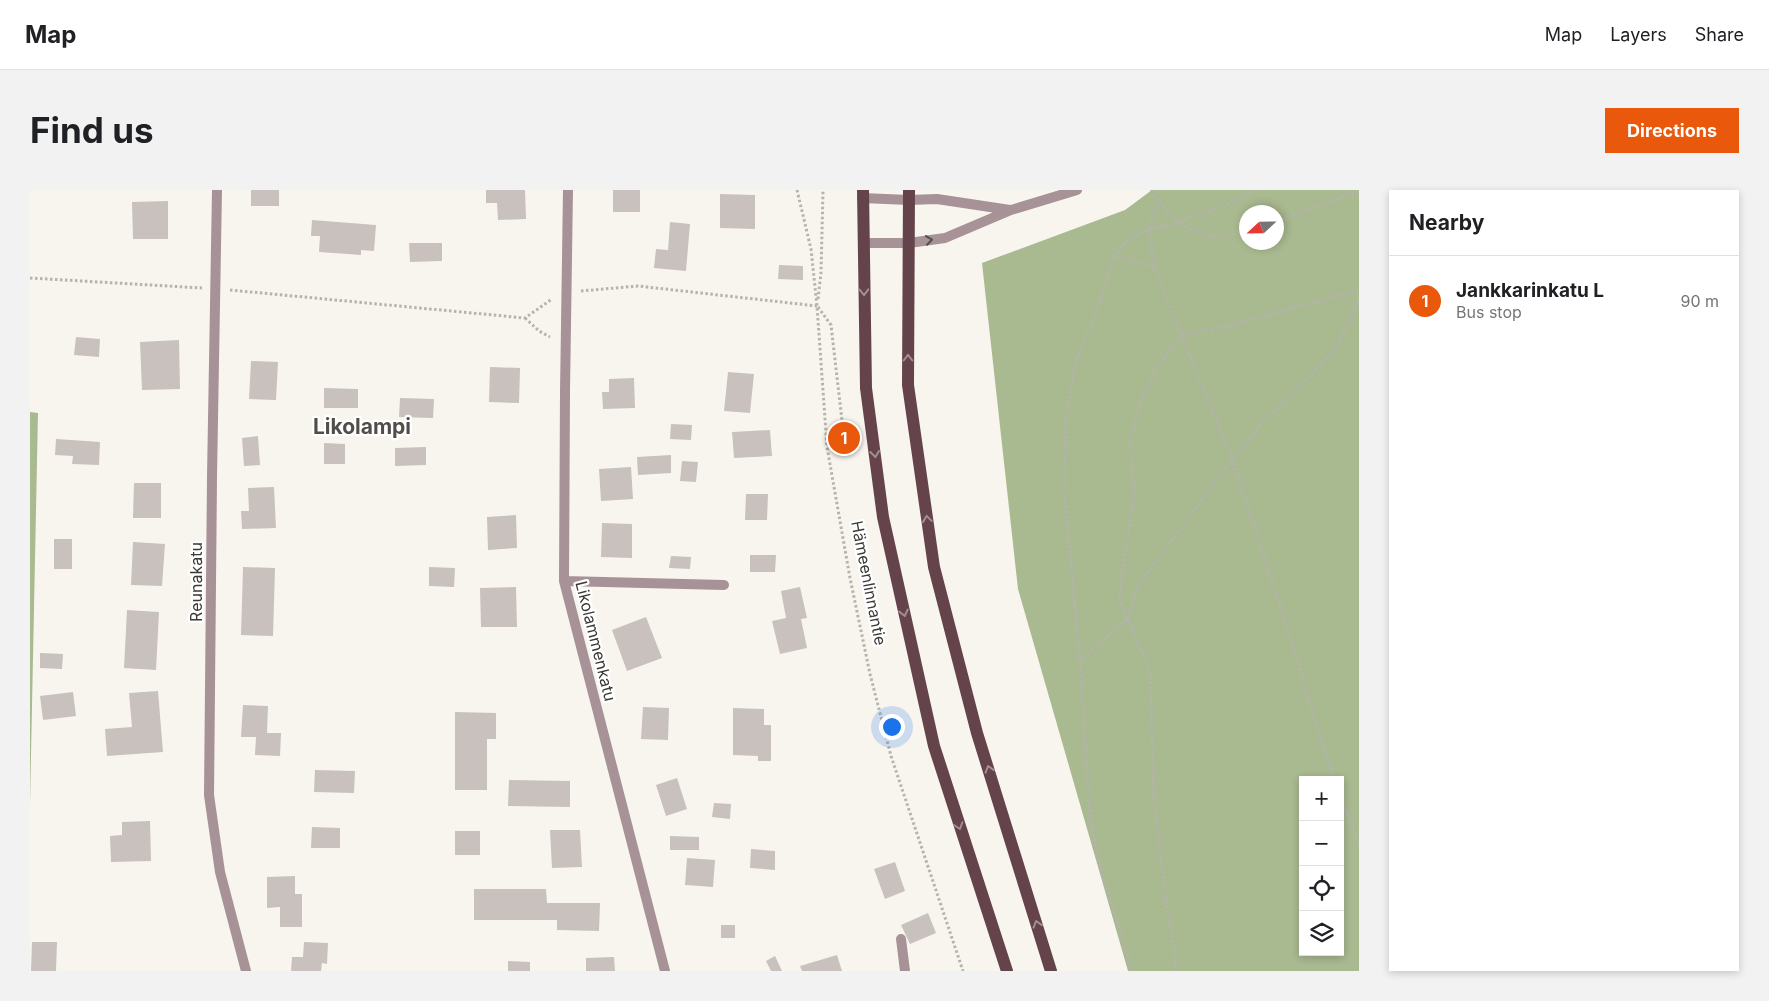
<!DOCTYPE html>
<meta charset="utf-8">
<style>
body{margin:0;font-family:Inter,sans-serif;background:#f2f2f2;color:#202124}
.controls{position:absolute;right:15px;bottom:15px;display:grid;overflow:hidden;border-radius:0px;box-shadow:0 2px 8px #0003}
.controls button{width:45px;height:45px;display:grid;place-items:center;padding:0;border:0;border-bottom:1px solid #e0e0e0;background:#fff;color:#202124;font:25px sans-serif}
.compass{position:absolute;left:1209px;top:15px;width:45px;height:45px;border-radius:50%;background:#fff;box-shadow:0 2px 8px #0003;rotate:248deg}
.you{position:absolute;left:861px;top:536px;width:18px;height:18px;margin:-12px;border:4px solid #fff;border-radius:50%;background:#1a73e8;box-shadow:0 0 0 8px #1a73e833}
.badge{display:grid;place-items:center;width:32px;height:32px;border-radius:50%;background:#ea580c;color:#fff;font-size:16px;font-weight:700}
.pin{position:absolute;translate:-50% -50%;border:2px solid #fff;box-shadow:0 1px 5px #0006}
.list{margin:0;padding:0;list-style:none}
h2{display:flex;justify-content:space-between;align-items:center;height:65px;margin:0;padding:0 20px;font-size:21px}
h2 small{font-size:16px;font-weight:400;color:#757577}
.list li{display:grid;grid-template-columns:32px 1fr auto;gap:15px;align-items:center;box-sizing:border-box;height:90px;padding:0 20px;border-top:1px solid #e0e0e0}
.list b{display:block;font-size:19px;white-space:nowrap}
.list p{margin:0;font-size:16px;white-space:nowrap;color:#757577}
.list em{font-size:16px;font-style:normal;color:#757577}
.icon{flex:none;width:28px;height:28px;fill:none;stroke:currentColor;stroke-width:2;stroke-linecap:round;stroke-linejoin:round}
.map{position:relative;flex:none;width:1329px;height:781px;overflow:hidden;border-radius:0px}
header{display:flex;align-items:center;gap:30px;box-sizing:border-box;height:70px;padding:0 25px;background:#fff;border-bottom:1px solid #e0e0e0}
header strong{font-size:24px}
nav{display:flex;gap:28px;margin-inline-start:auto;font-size:18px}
.intro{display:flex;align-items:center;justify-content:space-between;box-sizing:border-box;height:120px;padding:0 30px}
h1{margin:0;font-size:35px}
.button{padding:12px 22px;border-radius:0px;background:#ea580c;color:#fff;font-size:18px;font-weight:700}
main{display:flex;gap:30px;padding:0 30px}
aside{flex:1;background:#fff;border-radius:0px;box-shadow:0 2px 8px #0003}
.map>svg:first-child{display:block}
</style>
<header>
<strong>Map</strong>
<nav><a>Map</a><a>Layers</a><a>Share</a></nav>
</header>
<div class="intro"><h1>Find us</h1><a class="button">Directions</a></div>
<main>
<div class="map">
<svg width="1329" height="781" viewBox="0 0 1329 781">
<rect width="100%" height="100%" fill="#f8f5ef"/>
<path fill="#a9b990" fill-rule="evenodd" d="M 1122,0 L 1329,0 L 1329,781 L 1098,781 L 988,399 L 952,73 L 1095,20 ZM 1216,22 L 1246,22 L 1246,52 L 1216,52 ZM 1273,590 L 1310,590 L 1310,762 L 1273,762 Z
M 0,222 L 8,223 L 0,614 Z"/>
<path fill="#c8c1be" d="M 221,0 L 249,0 L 249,16 L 221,16 Z
M 456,0 L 495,0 L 496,29 L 468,30 L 467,13 L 456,13 Z
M 583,0 L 610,0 L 610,22 L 583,22 Z
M 690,4 L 725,5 L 725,39 L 690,38 Z
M 138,11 L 138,49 L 103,49 L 102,12 Z
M 282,30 L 346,35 L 344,61 L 331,60 L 331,65 L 289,62 L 290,46 L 281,46 Z
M 640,32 L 660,34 L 656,81 L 624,78 L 626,59 L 638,60 Z
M 379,53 L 412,53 L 412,71 L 380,72 Z
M 749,75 L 773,76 L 773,90 L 748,89 Z
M 46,147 L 70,149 L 69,167 L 44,165 Z
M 149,150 L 150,199 L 112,200 L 110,152 Z
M 221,171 L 248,172 L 246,210 L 219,209 Z
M 460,177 L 490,178 L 489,213 L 459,212 Z
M 698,182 L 724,184 L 720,223 L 694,221 Z
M 604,188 L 605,218 L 573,219 L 572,202 L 579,202 L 579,189 Z
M 294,198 L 328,199 L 328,218 L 294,218 Z
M 370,208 L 404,209 L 403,228 L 369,227 Z
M 641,234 L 662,235 L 661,250 L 640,249 Z
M 740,240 L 742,266 L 704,268 L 702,242 Z
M 228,246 L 230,275 L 214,276 L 212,248 Z
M 26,249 L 70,252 L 69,275 L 42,274 L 43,266 L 25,265 Z
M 294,253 L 315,254 L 315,274 L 294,274 Z
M 396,257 L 396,275 L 365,276 L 365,258 Z
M 641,265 L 641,283 L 608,285 L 607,267 Z
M 652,271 L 668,272 L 666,292 L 650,291 Z
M 601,277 L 603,309 L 571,311 L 569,279 Z
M 104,293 L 131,293 L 131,328 L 103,328 Z
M 244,297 L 246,338 L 212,339 L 211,321 L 219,321 L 218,298 Z
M 716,304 L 738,304 L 737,330 L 715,330 Z
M 486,325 L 487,358 L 458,360 L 457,327 Z
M 572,333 L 602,334 L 602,368 L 571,367 Z
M 24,349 L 42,349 L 42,379 L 24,379 Z
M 103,352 L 135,354 L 132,396 L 101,395 Z
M 720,365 L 746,365 L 745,382 L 720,382 Z
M 641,366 L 661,367 L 660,379 L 639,378 Z
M 213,377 L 245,378 L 243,446 L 211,445 Z
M 399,377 L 425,378 L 424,397 L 399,396 Z
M 486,397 L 487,437 L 451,437 L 450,398 Z
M 770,397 L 777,428 L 771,429 L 777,458 L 750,464 L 742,431 L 756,428 L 751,401 Z
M 97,420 L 129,422 L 126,480 L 94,478 Z
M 616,427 L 632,468 L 597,481 L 582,440 Z
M 10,463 L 33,464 L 32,479 L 10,478 Z
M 128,501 L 133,562 L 77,566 L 75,539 L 102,537 L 99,503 Z
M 43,502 L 46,526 L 13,530 L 10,506 Z
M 213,515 L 238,516 L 237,543 L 251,543 L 250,566 L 225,565 L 226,547 L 211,547 Z
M 613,517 L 639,518 L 638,550 L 611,549 Z
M 703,518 L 734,519 L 734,535 L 741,535 L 741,571 L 728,571 L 728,566 L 703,565 Z
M 425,522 L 466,523 L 466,549 L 457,549 L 457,600 L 425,600 Z
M 285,580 L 325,581 L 324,603 L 284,602 Z
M 647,588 L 657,619 L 636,626 L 626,595 Z
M 479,590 L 540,591 L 540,617 L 478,616 Z
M 684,613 L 701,614 L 700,629 L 682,627 Z
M 120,631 L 121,671 L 81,672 L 80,646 L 92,645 L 92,632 Z
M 282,637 L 310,638 L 310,658 L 281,658 Z
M 520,640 L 550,640 L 552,677 L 522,678 Z
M 425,641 L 450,641 L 450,665 L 425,665 Z
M 640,646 L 669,647 L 669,660 L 640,660 Z
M 721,659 L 745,661 L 745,680 L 720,678 Z
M 657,668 L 685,670 L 683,697 L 655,695 Z
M 865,672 L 875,701 L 855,709 L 844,679 Z
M 265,686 L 265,704 L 272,704 L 272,737 L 250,737 L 250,717 L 237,718 L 237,687 Z
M 444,699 L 516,699 L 517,713 L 570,713 L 569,741 L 527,740 L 527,730 L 444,730 Z
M 898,723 L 906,743 L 880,754 L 871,735 Z
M 691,735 L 705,735 L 705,748 L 691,748 Z
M 2,752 L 27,752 L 26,781 L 1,781 Z
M 274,752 L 298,753 L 297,774 L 292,773 L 291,781 L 261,781 L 262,767 L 273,767 Z
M 807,765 L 812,781 L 772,781 L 770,776 Z
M 745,766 L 752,781 L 741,781 L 736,771 Z
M 584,767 L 585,781 L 556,781 L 556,768 Z
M 478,771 L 500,772 L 500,781 L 478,781 Z"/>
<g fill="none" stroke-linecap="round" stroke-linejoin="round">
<path stroke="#b5b3ae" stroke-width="3" stroke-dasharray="2.5 2.5" stroke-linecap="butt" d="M 767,0 L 781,59 L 787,116 L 797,257 L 820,388 L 840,484 L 861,566 L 933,781
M 1121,0 C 1137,24 1163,50 1193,46 C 1201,45 1209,43 1216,41
M 1226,0 L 1187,19 L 1159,27 L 1150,33 L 1119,39 L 1124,77 L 1202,269 L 1252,421 L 1295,563 L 1305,590
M 1246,31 L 1329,1
M 1084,66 L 1124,77
M 0,88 L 172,98
M 200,100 L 495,128 L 522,109
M 551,101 L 608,96 L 787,116
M 788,109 L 791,83 L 793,0
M 788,117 L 801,135 L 814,248
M 495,128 L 509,141 L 520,147
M 1098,429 L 1089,408 L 1104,304 L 1100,251 L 1111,210 L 1128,176 L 1152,145 L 1190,138 L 1329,100
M 1098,429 L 1107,397 L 1202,269 L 1222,247 L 1232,231 L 1250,217 L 1290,176 L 1307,156 L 1329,110
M 1050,470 L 1098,429 L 1120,482 L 1124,607 L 1137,720 L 1144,756 L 1145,781
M 1310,605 L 1329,655
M 1103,781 L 1072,683 L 1060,630 L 1050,470 L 1034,301 L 1036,234 L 1045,173 L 1070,112 L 1084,66 L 1099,49 L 1119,39 L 1128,11"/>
<path stroke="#a79297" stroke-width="10" d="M 871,749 L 875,781"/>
<path stroke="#a79297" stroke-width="10" d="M 187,0 L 182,287 L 179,605 L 190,682 L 216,781
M 538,0 L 535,202 L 534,391 L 635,781
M 534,391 L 694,395"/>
<path stroke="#a79297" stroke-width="10" d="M 832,8 L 879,10 L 907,9 L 980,20
M 833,53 L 879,53 L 915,48 L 981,20 L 1047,0"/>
<path stroke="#65434b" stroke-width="12" d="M 833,0 L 836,198 L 853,327 L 904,556 L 977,781
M 879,0 L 878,195 L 904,377 L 947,543 L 1021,781"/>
</g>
<defs><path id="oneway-chevron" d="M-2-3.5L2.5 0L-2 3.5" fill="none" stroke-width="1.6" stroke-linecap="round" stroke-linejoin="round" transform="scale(1.25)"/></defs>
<use stroke="#554f4e" href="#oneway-chevron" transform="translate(899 50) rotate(-8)"/>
<g stroke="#a38e93">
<use href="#oneway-chevron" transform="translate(834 102) rotate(89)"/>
<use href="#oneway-chevron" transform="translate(878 168) rotate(-90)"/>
<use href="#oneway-chevron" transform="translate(845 264) rotate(83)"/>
<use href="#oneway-chevron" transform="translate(897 329) rotate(-98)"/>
<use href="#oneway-chevron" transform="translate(874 423) rotate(77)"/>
<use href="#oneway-chevron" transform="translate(959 579) rotate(-107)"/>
<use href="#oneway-chevron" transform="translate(929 636) rotate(72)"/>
<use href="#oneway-chevron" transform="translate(1007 734) rotate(-107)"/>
</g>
<g text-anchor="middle" stroke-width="4.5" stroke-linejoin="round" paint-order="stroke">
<g font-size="16" fill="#3a3936" stroke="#fff">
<text transform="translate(166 392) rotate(-90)" y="6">Reunakatu</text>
<text transform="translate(839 393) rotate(79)" y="6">Hämeenlinnantie</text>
<text transform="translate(566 451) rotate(76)" y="6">Likolammenkatu</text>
</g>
<g font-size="21" font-weight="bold" fill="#514e49" stroke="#fff">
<text x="332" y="244">Likolampi</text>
</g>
</g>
</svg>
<div class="controls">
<button>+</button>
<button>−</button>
<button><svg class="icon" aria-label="locate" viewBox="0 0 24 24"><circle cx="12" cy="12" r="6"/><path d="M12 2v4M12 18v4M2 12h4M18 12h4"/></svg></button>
<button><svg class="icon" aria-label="layers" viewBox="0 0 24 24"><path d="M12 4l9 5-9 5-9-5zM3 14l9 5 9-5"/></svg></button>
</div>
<svg class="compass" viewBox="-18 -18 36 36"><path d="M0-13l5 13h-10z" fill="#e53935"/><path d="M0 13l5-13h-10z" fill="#757577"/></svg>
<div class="you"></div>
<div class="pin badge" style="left:814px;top:248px">1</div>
</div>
<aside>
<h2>Nearby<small></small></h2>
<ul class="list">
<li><span class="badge">1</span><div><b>Jankkarinkatu L</b><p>Bus stop</p></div><em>90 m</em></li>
</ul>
</aside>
</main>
